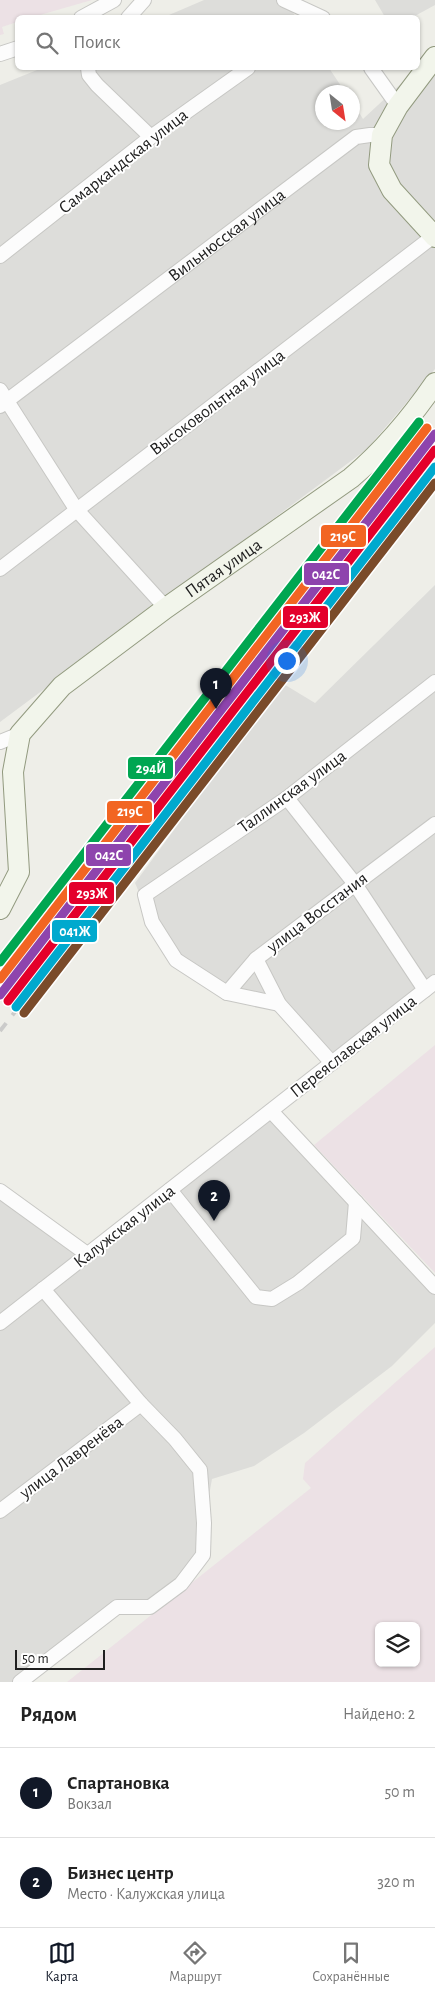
<!DOCTYPE html>
<html lang="ru">
<meta charset="utf-8">
<style>
body{margin:0;font-family:"Alegreya Sans",sans-serif;background:#f6f6f6;color:#222}
.controls{position:absolute;right:15px;bottom:15px;display:grid;overflow:hidden;border-radius:8px;box-shadow:0 1px 4px #0004}
.controls button{width:45px;height:45px;display:grid;place-items:center;padding:0;border:0;border-bottom:1px solid #e0e0e0;background:#fff;color:#222;font:25px sans-serif}
.compass{position:absolute;left:315px;top:85px;width:45px;height:45px;border-radius:50%;background:#fff;box-shadow:0 1px 4px #0004;rotate:150deg}
.scale{position:absolute;left:15px;bottom:12px;width:90px;box-sizing:border-box;padding-left:5px;border:2px solid #202020;border-top:0;font-size:14px;line-height:18px;white-space:nowrap;color:#202020;-webkit-text-stroke:4px #fff;paint-order:stroke}
.you{position:absolute;left:286px;top:660px;width:18px;height:18px;margin:-12px;border:4px solid #fff;border-radius:50%;background:#1a73e8;box-shadow:0 0 0 8px #1a73e833}
.badge{display:grid;place-items:center;width:32px;height:32px;border-radius:50%;background:#111827;color:#fff;font-size:16px;font-weight:700}
.pin{position:absolute;translate:-50% -41px;filter:drop-shadow(0 1px 2px #0008)}
.pin::after{content:'';position:absolute;top:26px;width:18px;height:15px;background:inherit;clip-path:polygon(0 0,100% 0,50% 100%)}
.list{margin:0;padding:0;list-style:none}
h2{display:flex;justify-content:space-between;align-items:center;height:65px;margin:0;padding:0 20px;font-size:21px}
h2 small{font-size:16px;font-weight:400;color:#767676}
.list li{display:grid;grid-template-columns:32px 1fr auto;gap:15px;align-items:center;box-sizing:border-box;height:90px;padding:0 20px;border-top:1px solid #e0e0e0}
.list b{display:block;font-size:19px;white-space:nowrap}
.list p{margin:0;font-size:16px;white-space:nowrap;color:#767676}
.list em{font-size:16px;font-style:normal;color:#767676}
.icon{flex:none;width:28px;height:28px;fill:none;stroke:currentColor;stroke-width:2;stroke-linecap:round;stroke-linejoin:round}
.map{position:relative;flex:none;width:435px;height:1682px;overflow:hidden}
.search{position:absolute;background:#fff;box-shadow:0 1px 4px #0004;left:15px;right:15px;top:15px;height:55px;display:flex;align-items:center;gap:12px;box-sizing:border-box;padding:0 18px;border-radius:8px;color:#767676;font-size:19px}
.sheet{height:245px;background:#fff}
nav{display:flex;justify-content:space-around;align-items:center;box-sizing:border-box;height:70px;border-top:1px solid #e0e0e0;background:#fff;font-size:14px;color:#767676}
nav a{display:grid;justify-items:center;gap:2px}
nav .on{color:#111827}
.map>svg:first-child{display:block}
</style>
<div class="map">
<svg width="435" height="1682" viewBox="0 0 435 1682">
<rect width="100%" height="100%" fill="#eeeee8"/>
<path fill="#ddddda" d="M 204,0 L 284,0 L 296,17 L 162,18 Z
M 375,0 L 435,0 L 435,5 L 413,17 L 385,17 Z
M 435,52 L 435,369 L 367,449 L 0,722 L 0,85 L 42,68 L 329,68 L 345,92 L 322,92 L 322,122 L 352,122 L 353,103 L 363,119 Z
M 435,585 L 435,982 L 332,1063 L 279,1004 L 227,993 L 176,960 L 152,922 L 135,883 L 282,683 L 315,703 Z
M 271,1111 L 435,1287 L 435,1323 L 392,1366 L 304,1433 L 254,1466 L 212,1479 L 204,1523 L 203,1555 L 150,1607 L 117,1607 L 20,1682 L 0,1682 L 0,1191 L 88,1254 Z"/>
<path fill="#ece1e5" fill-rule="evenodd" d="M 0,0 L 92,0 L 33,17 L 18,18 L 17,22 L 2,27 L 4,34 L 0,35 Z
M 435,1045 L 435,1273 L 314,1145 Z
M 435,1347 L 435,1682 L 67,1682 L 311,1488 L 303,1479 L 305,1463 ZM 379,1626 L 416,1626 L 416,1663 L 379,1663 Z"/>
<g fill="none" stroke-linecap="round" stroke-linejoin="round">
<g stroke="#c7c7c4" stroke-width="16">
<g id="street">
<path d="M 284,0 L 323,18"/>
<path d="M 81,18 L 114,0"/>
<path d="M 128,18 L 144,0"/>
<path d="M 0,54 L 18,48"/>
<path d="M 88,68 L 89,75 L 97,85 L 151,137"/>
<path d="M 371,68 L 398,106"/>
<path d="M 0,256 L 151,137 L 248,68"/>
<path d="M 0,390 L 76,509 L 166,608"/>
<path id="s1" d="M 0,406 L 356,137 L 370,135 L 382,135"/>
<path d="M 0,569 L 435,235"/>
<path d="M 0,742 L 20,734"/>
<path d="M 287,798 L 355,884 L 425,990"/>
<path d="M 227,993 L 256,959"/>
<path d="M 279,1004 L 227,993 L 176,960 L 152,922 L 145,895 L 287,798 L 435,682"/>
<path d="M 332,1063 L 279,1004 L 256,959 L 435,824"/>
<path d="M 271,1111 L 435,1287"/>
<path d="M 170,1190 L 256,1297 L 272,1299 L 298,1283 L 353,1238 L 356,1202"/>
<path d="M 0,1191 L 87,1254"/>
<path d="M 0,1323 L 435,982"/>
<path d="M 0,1511 L 141,1404"/>
<path d="M 20,1682 L 117,1607 L 150,1607 L 181,1584 L 203,1555 L 204,1523 L 200,1470 L 175,1439 L 141,1404 L 43,1289"/>
</g>
</g>
<g stroke="#929a7f" stroke-width="22">
<g id="secondary">
<path d="M 435,57 L 398,106 L 382,135 L 379,165 L 392,190 L 435,237"/>
<path id="s2" d="M 0,909 L 19,872 L 13,772 L 20,734 L 62,686 L 166,608 L 351,478 C 384,450 411,418 435,383"/>
</g>
</g>
<use href="#street" stroke="#fcfcfc" stroke-width="14"/>
<use href="#secondary" stroke="#f2f5eb" stroke-width="20"/>
<path stroke="#cbcbca" stroke-width="4" stroke-dasharray="10 10" stroke-linecap="butt" d="M 0,1031 L 378,548 L 406,506 L 435,454"/>
<g stroke="#fff" stroke-width="12">
<path id="rail-1" d="M 0,995 L 435,434"/>
</g>
<g stroke="#fff" stroke-width="12">
<path id="rail-2" d="M 8,1001 L 435,450"/>
</g>
<g stroke="#fff" stroke-width="12">
<path id="rail-3" d="M 0,979 L 427,428"/>
</g>
<g stroke="#fff" stroke-width="12">
<path id="rail-4" d="M 16,1007 L 435,467"/>
</g>
<g stroke="#fff" stroke-width="12">
<path id="rail-5" d="M 0,962 L 419,422"/>
</g>
<g stroke="#fff" stroke-width="12">
<path id="rail-6" d="M 24,1013 L 435,483"/>
</g>
<use href="#rail-1" stroke="#8e44ad" stroke-width="9"/>
<use href="#rail-2" stroke="#e4002b" stroke-width="9"/>
<use href="#rail-3" stroke="#f26522" stroke-width="9"/>
<use href="#rail-4" stroke="#00a9ce" stroke-width="9"/>
<use href="#rail-5" stroke="#00a651" stroke-width="9"/>
<use href="#rail-6" stroke="#7a4b2a" stroke-width="9"/>
</g>
<g text-anchor="middle" stroke-width="4" stroke-linejoin="round" paint-order="stroke">
<g font-size="18" fill="#202020" stroke="#fff">
<text transform="translate(123 161) rotate(-38)" y="6">Самаркандская улица</text>
<text dy="6" stroke="none"><textPath href="#s1" startOffset="284">Вильнюсская улица</textPath></text>
<text transform="translate(217 402) rotate(-37)" y="6">Высоковольтная улица</text>
<text dy="6" stroke="none"><textPath href="#s2" startOffset="444">Пятая улица</textPath></text>
<text transform="translate(292 791) rotate(-36)" y="6">Таллинская улица</text>
<text transform="translate(317 912) rotate(-37)" y="6">улица Восстания</text>
<text transform="translate(353 1046) rotate(-38)" y="6">Переяславская улица</text>
<text transform="translate(124 1226) rotate(-38)" y="6">Калужская улица</text>
<text transform="translate(71 1457) rotate(-37)" y="6">улица Лавренёва</text>
</g>
</g>
<g stroke="#fff" stroke-width="2">
<rect x="320" y="524" width="47" height="24" rx="5" fill="#f26522"/>
<rect x="303" y="562" width="47" height="24" rx="5" fill="#8e44ad"/>
<rect x="282" y="605" width="47" height="24" rx="5" fill="#e4002b"/>
<rect x="127" y="756" width="47" height="24" rx="5" fill="#00a651"/>
<rect x="106" y="800" width="47" height="24" rx="5" fill="#f26522"/>
<rect x="85" y="843" width="47" height="24" rx="5" fill="#8e44ad"/>
<rect x="68" y="881" width="47" height="24" rx="5" fill="#e4002b"/>
<rect x="51" y="919" width="47" height="24" rx="5" fill="#00a9ce"/>
</g>
<g font-size="14" text-anchor="middle" font-weight="bold" fill="#fff">
<text x="343" y="541">219С</text>
<text x="326" y="579">042С</text>
<text x="305" y="622">293Ж</text>
<text x="151" y="773">294Й</text>
<text x="130" y="816">219С</text>
<text x="109" y="860">042С</text>
<text x="92" y="898">293Ж</text>
<text x="75" y="936">041Ж</text>
</g>
</svg>
<div class="controls">
<button><svg class="icon" aria-label="layers" viewBox="0 0 24 24"><path d="M12 4l9 5-9 5-9-5zM3 14l9 5 9-5"/></svg></button>
</div>
<svg class="compass" viewBox="-18 -18 36 36"><path d="M0-13l5 13h-10z" fill="#e53935"/><path d="M0 13l5-13h-10z" fill="#767676"/></svg>
<div class="scale">50 m</div>
<div class="you"></div>
<div class="pin badge" style="left:216px;top:709px">1</div>
<div class="pin badge" style="left:214px;top:1221px">2</div>
<div class="search"><svg class="icon" aria-label="search" viewBox="0 0 24 24"><circle cx="10" cy="10" r="6"/><path d="M15 15l6 6"/></svg>Поиск</div>
</div>
<section class="sheet">
<h2>Рядом<small>Найдено: 2</small></h2>
<ul class="list">
<li><span class="badge">1</span><div><b>Спартановка</b><p>Вокзал</p></div><em>50 m</em></li>
<li><span class="badge">2</span><div><b>Бизнес центр</b><p>Место · Калужская улица</p></div><em>320 m</em></li>
</ul>
</section>
<nav>
<a class="on"><svg class="icon" aria-label="map" viewBox="0 0 24 24"><path d="M3 6l6-2 6 2 6-2v14l-6 2-6-2-6 2zM9 4v14M15 6v14"/></svg>Карта</a>
<a><svg class="icon" aria-label="directions" viewBox="0 0 24 24"><path d="M12 3l9 9-9 9-9-9zM9 14v-3h6M13 9l2 2-2 2"/></svg>Маршрут</a>
<a><svg class="icon" aria-label="saved" viewBox="0 0 24 24"><path d="M7 4h10v16l-5-4-5 4z"/></svg>Сохранённые</a>
</nav>
